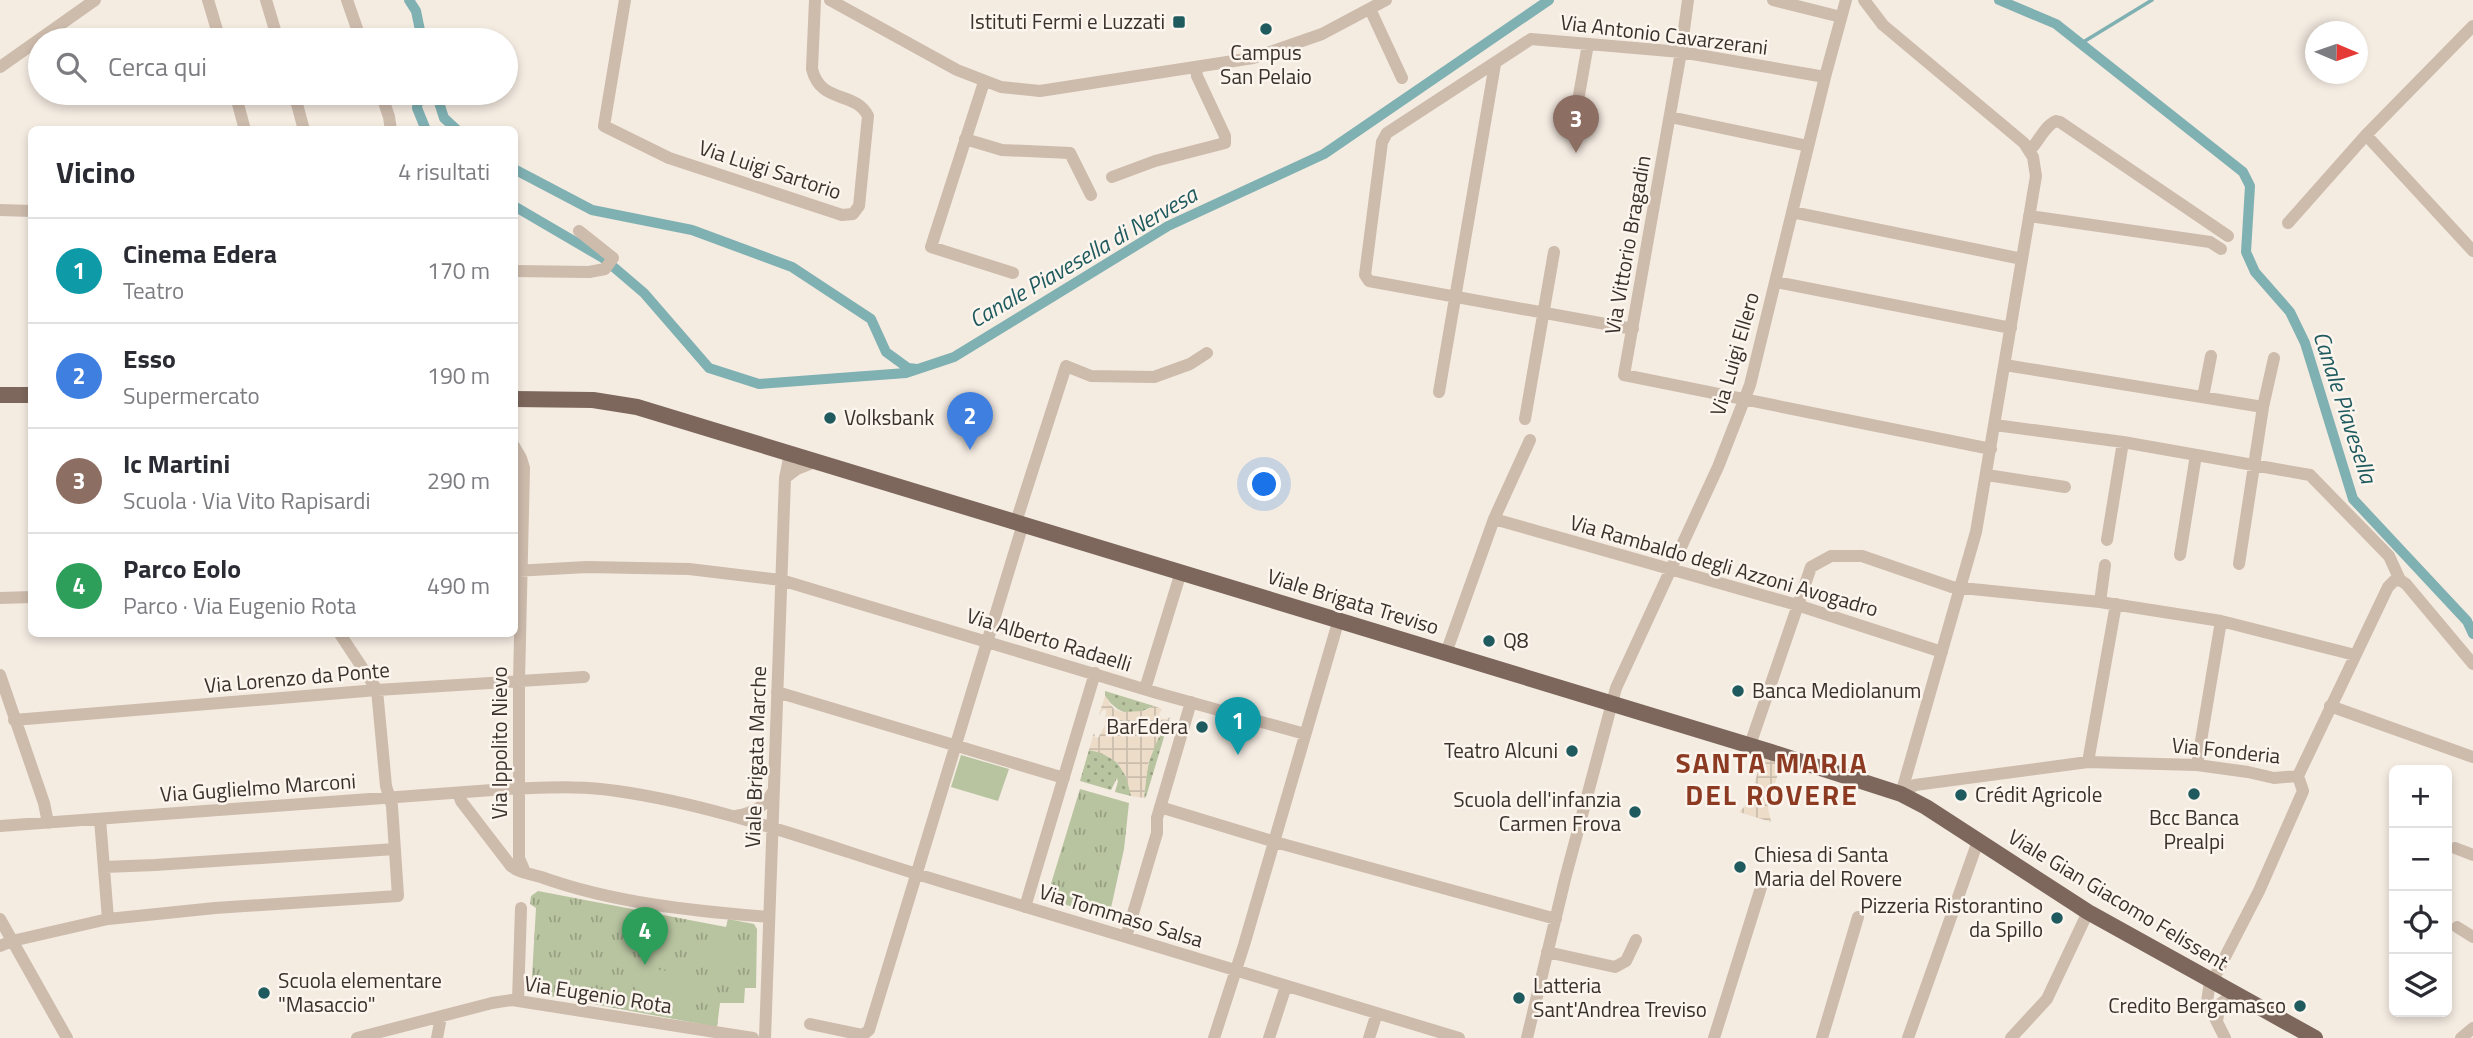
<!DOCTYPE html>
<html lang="it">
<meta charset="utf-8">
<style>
body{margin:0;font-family:"Titillium Web",sans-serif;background:#f7f7f7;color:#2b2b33}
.controls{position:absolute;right:21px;bottom:21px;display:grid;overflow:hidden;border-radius:10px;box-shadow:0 4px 10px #0003}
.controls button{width:63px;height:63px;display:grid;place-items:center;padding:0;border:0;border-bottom:2px solid #e1e1e2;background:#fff;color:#2b2b33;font:35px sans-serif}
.compass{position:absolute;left:2305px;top:21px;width:63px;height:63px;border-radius:50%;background:#fff;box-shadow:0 4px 10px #0003;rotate:92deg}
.you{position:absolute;left:1265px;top:485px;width:24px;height:24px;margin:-18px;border:5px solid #fff;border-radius:50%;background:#1a73e8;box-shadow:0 0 0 10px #1a73e833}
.badge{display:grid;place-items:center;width:46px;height:46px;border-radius:50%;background:#ea580c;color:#fff;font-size:23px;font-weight:700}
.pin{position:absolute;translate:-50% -58px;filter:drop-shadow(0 2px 4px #0008)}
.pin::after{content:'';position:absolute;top:37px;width:24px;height:21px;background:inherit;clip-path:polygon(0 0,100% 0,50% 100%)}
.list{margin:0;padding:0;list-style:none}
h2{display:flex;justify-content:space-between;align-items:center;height:91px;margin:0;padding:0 28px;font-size:30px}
h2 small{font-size:23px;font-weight:400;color:#7c7c81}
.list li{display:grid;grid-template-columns:46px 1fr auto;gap:21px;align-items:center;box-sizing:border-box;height:105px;padding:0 28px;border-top:2px solid #e1e1e2}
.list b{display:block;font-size:26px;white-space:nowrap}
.list p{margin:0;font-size:23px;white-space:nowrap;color:#7c7c81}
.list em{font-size:23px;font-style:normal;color:#7c7c81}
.icon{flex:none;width:38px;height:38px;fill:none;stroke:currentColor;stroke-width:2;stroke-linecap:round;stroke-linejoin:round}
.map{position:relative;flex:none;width:2473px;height:1038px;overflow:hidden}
.search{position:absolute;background:#fff;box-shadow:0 4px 10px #0003;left:28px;top:28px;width:490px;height:77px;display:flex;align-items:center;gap:18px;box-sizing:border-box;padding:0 24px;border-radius:38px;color:#7c7c81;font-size:26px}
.panel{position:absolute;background:#fff;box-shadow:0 4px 10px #0003;left:28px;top:126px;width:490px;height:511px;border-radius:10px}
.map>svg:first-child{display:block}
</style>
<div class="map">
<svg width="2473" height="1038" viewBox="0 0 2473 1038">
<defs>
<pattern id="grass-dots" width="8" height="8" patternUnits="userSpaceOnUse" patternTransform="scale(1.75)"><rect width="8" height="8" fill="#b8c4a0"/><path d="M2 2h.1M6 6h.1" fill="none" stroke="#97a083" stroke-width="1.8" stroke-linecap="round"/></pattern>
<pattern id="park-tufts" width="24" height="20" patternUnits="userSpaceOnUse" patternTransform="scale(1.75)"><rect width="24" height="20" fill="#b8c4a0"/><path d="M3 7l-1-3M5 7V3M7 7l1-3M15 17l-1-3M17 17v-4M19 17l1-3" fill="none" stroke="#97a083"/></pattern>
<pattern id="plaza-grid" width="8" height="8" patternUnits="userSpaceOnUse" patternTransform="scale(1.75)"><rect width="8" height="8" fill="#ecdcc8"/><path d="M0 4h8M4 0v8" fill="none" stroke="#cbbdac"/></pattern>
</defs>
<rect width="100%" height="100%" fill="#f4ebe1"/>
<path fill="url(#grass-dots)" d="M 1105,691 L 1154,706 C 1131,717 1120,716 1105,696 Z
M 1167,727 L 1146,797 L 1144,798 C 1146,773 1149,745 1167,727 Z
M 1089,750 C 1113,751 1130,773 1131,796 L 1115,792 L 1118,781 L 1117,778 L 1111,790 L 1080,781 Z"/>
<path fill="url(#park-tufts)" d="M 1080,789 L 1129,803 L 1124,849 L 1109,917 L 1049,900 L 1045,893 L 1050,887 Z
M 538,891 L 726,927 L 728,919 L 754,924 L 757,929 L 756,988 L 745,988 L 744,1003 L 720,1003 L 717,1027 L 539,994 L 532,977 L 536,908 L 530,904 L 531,896 Z"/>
<path fill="#b8c4a0" d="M 961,755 L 1009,769 L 998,801 L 951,787 Z
M 722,939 L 733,940 C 736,956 726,971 709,969 L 705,962 C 706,950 711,943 722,939 Z
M 640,966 L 691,976 L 686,1007 L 635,998 Z"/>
<path fill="url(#plaza-grid)" d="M 1105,696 L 1114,709 L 1122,712 L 1144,711 L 1154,706 L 1162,709 L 1159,714 L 1162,719 L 1167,719 L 1170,717 L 1167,727 L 1158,739 L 1148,764 L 1144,798 L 1131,796 L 1126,777 L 1117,762 L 1101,753 L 1089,750 L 1094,732 L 1095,737 L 1098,738 L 1105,725 L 1106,710 L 1104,709 L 1099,715 Z
M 1762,757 L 1781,763 L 1768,808 L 1771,822 L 1739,812 L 1749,802 Z"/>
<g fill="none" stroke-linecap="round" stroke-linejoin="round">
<path stroke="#7fb0b2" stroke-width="3.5" d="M 2080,44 L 2152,0"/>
<path stroke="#7fb0b2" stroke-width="10" d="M 409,0 L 416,11 L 422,40
M 1999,0 L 2056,24 L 2243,172 L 2250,186 L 2246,252 L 2255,272 L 2290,312 L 2305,343 L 2353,499 L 2467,621 L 2473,634
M 419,93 L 417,108 L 426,130
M 436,93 L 444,118 L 457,130
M 514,169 L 592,210 L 692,230 L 792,267 L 871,319 L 886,352 L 908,368 L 917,369
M 514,206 L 603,258 L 644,293 L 709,368 L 759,384 L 906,373 L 954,357 L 1168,226 L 1324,154 L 1549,0"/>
<path stroke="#cdbbac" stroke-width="12" d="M 208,0 L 220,40
M 266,0 L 278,40
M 347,0 L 361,40
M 625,0 L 604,126 L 669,158 L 842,215 L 853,214 L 859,206 L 868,116 C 855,90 821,105 812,69 L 815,0
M 830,0 L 957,70 L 1001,87 L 1040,91 L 1253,58 L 1322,34 L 1386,0
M 1688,0 L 1681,52 L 1624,375 L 1991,449
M 1773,0 L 1841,17
M 1864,0 L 1883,25 L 2024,143 L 2033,157 L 2036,176 L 1976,532 L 1901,794
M 1370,9 L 1402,78
M 0,67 L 95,0
M 984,82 L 931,247 L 1013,273
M 235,93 L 245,130
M 294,93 L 304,130
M 381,93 L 389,117 L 391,130
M 1576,112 L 1588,44
M 1670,117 L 1808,146
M 2366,135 L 2473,251
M 965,139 L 1002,150 L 1070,153 L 1091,195
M 2029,151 C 2039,142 2044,126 2056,121 L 2060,122 L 2228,236
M 1112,177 L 1155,161 L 1225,143 L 1225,136 L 1197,76 L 1196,68
M 0,210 L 32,211
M 1792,212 L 2022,259
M 2029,216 L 2210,242 L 2221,249
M 2288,223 L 2366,135 L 2473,26
M 514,271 L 589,272 L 605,269 L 613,258 L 579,231
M 1776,282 L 2011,328
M 1633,329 L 1369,281 L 1365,275 L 1382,142 L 1387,133 L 1531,39 L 1681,52 L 1825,77
M 2005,365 L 2263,407 L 2239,564
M 1439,392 L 1495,64
M 2203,397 L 2211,356
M 2263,407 L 2274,358
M 1525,419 L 1554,252
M 1995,425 L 2123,442 L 2310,475 L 2389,556 L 2400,580 L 2406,584 L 2473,664
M 514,446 L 521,458 L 524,468 L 519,681 L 519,858 L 525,872
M 1987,475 L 2065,487
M 785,478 L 797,469 L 815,462
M 1494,519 L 1797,605 L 1942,652
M 1016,522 L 1066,366 L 1091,376 L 1154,377 L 1190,364 L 1207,353
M 2107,540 L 2123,442
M 2180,555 L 2196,455
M 514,571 L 587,567 L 689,569 L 781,580 L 1157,693 L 1305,734
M 0,598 L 32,597
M 2100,602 L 2105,565
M 1446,653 L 1494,519 L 1530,440
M 0,675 L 44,803 L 48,823
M 1145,689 L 1181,572
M 777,692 L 1064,778
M 2330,706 L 2473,757
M 14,720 L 377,690 L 584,677
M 1750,745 L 1811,567 L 1831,556 L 1862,556 L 1952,587 L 2100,602 L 2221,621 L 2355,655
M 2088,762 L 2116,604
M 2197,765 L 2221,621
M 458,793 L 461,801 L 511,866 C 519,873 531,874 541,877 C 613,903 693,911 769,917
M 1901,794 L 1915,785 L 2088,762 L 2197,765 L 2248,772 L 2274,778 L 2298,776 L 2388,587 L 2394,581 L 2400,580
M 1160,807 L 1275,842 L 1556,919
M 736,816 C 756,812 764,807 774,790
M 100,819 L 108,919
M 0,826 L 506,789 C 543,788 580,785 617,791 C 729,807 835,850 943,882 C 1115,934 1288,985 1459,1038
M 2455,848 L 2473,855
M 104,867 L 155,865 L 395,849
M 1025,907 L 1095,673
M 0,919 L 67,1038
M 2457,927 L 2473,937
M 1126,937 L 1157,833 L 1157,818 L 1191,702
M 0,946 L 12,941 L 108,919 L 215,908 L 398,896 L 392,806 L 386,786 L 377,690 L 340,634
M 1547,952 L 1615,967 L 1626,961 L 1636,940
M 518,1000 L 521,908
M 2217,1021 L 2220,1004 L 2234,994
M 810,1024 L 863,1035 L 869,1030 L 1023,524
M 357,1038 L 492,1003 L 512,1000 L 753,1038
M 437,1038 L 441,1017
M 765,1038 L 785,478 L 790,454
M 1214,1038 L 1244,945 L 1339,619
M 1269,1038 L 1286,986
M 1369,1038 L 1377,1013
M 1527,1038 L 1565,879 L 1616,688 L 1718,467 L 1750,385 L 1825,77 L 1846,0
M 1714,1038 L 1763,881
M 1822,1038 L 1858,917
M 1908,1038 L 1978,841
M 2011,1038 L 2047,999 L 2088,912
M 2225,1038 L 2207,1002 L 2209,988 L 2259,891 L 2303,791 L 2298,776
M 2461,1038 L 2473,1028"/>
<path stroke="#7d675c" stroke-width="16" d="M 0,395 L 32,395
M 514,399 L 593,400 L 637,407 L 1771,752 L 1901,794 L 1926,807 L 2088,912 L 2315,1038"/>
</g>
<g fill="#1f5a5e" stroke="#fbf5ee" stroke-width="2.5">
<rect x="1172" y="15" width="14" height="14" rx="3.5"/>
<circle cx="1266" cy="29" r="7"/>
<circle cx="830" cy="418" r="7"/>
<circle cx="1489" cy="641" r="7"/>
<circle cx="1738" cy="691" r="7"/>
<circle cx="1202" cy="727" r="7"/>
<circle cx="1572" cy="751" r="7"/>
<circle cx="2194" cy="794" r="7"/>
<circle cx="1961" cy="795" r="7"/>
<circle cx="1635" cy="812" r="7"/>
<circle cx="1740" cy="867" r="7"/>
<circle cx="2057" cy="918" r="7"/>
<circle cx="264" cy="993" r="7"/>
<circle cx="1519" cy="998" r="7"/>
<circle cx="2300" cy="1006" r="7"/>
</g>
<g text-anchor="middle" stroke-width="5" stroke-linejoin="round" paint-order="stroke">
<g font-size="21" fill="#3b302b" stroke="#fbf5ee" text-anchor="start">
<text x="1165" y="29" text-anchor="end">Istituti Fermi e Luzzati</text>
<text x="1266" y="60" text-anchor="middle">Campus<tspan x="1266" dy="24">San Pelaio</tspan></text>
<text x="844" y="425">Volksbank</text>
<text x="1503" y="648">Q8</text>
<text x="1752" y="698">Banca Mediolanum</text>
<text x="1188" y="734" text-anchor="end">BarEdera</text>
<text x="1558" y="758" text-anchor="end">Teatro Alcuni</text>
<text x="1975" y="802">Crédit Agricole</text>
<text x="1621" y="807" text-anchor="end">Scuola dell'infanzia<tspan x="1621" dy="24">Carmen Frova</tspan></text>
<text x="2194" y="825" text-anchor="middle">Bcc Banca<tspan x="2194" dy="24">Prealpi</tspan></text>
<text x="1754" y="862">Chiesa di Santa<tspan x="1754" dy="24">Maria del Rovere</tspan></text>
<text x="2043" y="913" text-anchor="end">Pizzeria Ristorantino<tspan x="2043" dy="24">da Spillo</tspan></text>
<text x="278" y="988">Scuola elementare<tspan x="278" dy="24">"Masaccio"</tspan></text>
<text x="1533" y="993">Latteria<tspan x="1533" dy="24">Sant'Andrea Treviso</tspan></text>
<text x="2286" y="1013" text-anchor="end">Credito Bergamasco</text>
</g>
<g font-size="21" fill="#3b302b" stroke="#fbf5ee">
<text transform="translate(1664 35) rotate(7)" y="7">Via Antonio Cavarzerani</text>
<text transform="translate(770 170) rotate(18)" y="7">Via Luigi Sartorio</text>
<text transform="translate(1628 245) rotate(-80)" y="7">Via Vittorio Bragadin</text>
<text transform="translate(1735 354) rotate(-74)" y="7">Via Luigi Ellero</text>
<text transform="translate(1724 566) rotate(16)" y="7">Via Rambaldo degli Azzoni Avogadro</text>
<text transform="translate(1353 602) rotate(17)" y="7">Viale Brigata Treviso</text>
<text transform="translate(1049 640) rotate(17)" y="7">Via Alberto Radaelli</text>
<text transform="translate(297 678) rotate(-5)" y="7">Via Lorenzo da Ponte</text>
<text transform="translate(500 743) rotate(-90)" y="7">Via Ippolito Nievo</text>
<text transform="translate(2226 751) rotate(6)" y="7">Via Fonderia</text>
<text transform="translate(756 757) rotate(-88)" y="7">Viale Brigata Marche</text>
<text transform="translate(258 788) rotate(-4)" y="7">Via Guglielmo Marconi</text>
<text transform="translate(2118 900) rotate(31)" y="7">Viale Gian Giacomo Felissent</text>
<text transform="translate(1121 916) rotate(17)" y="7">Via Tommaso Salsa</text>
<text transform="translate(598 995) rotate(9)" y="7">Via Eugenio Rota</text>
</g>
<g font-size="23" font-style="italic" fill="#1f5a5e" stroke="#fbf5ee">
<text transform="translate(1083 257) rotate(-30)" y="8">Canale Piavesella di Nervesa</text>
<text transform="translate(2345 407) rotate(72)" y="8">Canale Piavesella</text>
</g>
<g font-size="28" font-weight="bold" letter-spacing="2" fill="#8c3b22" stroke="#fbf5ee">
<text x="1772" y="773">SANTA MARIA<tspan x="1772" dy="32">DEL ROVERE</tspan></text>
</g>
</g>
</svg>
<div class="controls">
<button>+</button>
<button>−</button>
<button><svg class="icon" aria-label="locate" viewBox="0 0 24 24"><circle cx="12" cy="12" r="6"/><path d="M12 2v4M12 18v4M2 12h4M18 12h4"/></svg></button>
<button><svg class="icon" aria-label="layers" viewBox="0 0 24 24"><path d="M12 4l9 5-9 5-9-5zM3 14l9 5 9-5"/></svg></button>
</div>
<svg class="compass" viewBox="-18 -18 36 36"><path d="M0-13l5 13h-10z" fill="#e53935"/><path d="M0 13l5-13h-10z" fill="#7c7c81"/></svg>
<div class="you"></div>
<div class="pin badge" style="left:1238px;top:755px;background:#0f9aa8">1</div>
<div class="pin badge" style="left:970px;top:450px;background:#3f7fe0">2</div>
<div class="pin badge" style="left:1576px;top:153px;background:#8d6e63">3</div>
<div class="pin badge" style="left:645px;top:965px;background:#2e9e5b">4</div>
<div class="search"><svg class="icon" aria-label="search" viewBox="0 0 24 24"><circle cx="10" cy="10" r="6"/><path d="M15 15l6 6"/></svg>Cerca qui</div>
<section class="panel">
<h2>Vicino<small>4 risultati</small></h2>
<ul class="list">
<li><span class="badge" style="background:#0f9aa8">1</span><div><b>Cinema Edera</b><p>Teatro</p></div><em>170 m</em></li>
<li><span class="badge" style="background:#3f7fe0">2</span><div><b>Esso</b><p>Supermercato</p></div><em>190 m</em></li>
<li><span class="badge" style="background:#8d6e63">3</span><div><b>Ic Martini</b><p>Scuola · Via Vito Rapisardi</p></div><em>290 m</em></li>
<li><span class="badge" style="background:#2e9e5b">4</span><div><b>Parco Eolo</b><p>Parco · Via Eugenio Rota</p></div><em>490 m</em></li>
</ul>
</section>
</div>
